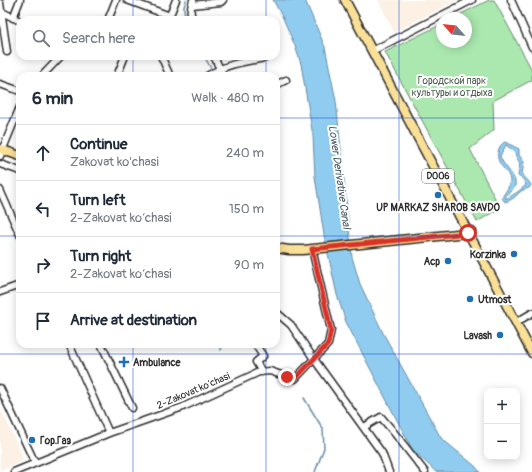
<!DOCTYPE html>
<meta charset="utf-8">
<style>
body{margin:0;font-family:Pangolin,sans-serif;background:#f2f2f3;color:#1f2937}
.controls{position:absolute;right:12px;bottom:12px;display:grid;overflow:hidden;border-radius:8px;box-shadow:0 2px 10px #0003}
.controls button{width:36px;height:36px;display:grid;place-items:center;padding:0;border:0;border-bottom:1px solid #e0e1e3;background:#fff;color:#1f2937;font:20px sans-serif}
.compass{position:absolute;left:436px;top:12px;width:36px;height:36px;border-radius:50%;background:#fff;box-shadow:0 2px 10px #0003;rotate:297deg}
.stop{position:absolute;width:12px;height:12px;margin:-9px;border:3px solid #d93025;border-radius:50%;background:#fff}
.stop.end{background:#d93025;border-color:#fff;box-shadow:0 1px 4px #0008}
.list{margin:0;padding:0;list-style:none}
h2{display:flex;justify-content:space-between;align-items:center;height:52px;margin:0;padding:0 16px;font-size:17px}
h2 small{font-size:13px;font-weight:400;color:#747a83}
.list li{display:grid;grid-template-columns:26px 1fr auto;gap:12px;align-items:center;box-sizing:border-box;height:56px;padding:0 16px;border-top:1px solid #e0e1e3}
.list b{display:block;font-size:15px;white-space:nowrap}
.list p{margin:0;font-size:13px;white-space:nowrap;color:#747a83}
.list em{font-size:13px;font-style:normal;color:#747a83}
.icon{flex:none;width:22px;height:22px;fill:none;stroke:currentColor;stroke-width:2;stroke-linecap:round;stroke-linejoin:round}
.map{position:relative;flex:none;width:532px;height:472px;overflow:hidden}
.search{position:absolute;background:#fff;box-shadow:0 2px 10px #0003;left:16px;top:16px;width:264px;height:44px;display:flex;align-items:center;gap:10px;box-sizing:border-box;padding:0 14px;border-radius:12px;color:#747a83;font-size:15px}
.panel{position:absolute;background:#fff;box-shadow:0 2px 10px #0003;left:16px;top:72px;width:264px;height:276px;border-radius:12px}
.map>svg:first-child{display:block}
</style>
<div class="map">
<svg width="532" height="472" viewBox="0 0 532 472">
<rect width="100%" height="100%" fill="#fff"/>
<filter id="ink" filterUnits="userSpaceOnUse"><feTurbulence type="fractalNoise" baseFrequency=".025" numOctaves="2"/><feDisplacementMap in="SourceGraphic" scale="8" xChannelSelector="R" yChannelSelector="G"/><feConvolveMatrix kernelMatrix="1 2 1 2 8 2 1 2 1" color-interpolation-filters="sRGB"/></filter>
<g filter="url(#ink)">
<path fill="#fcf1e4" d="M 378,0 L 458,0 L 394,32 Z
M 0,407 L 24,460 L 0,471 Z"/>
<path fill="#aae8af" stroke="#6a8a6d" d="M 489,0 L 494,0 L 532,70 L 532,80 L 493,101 L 494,130 L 470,149 L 500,208 L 477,222 L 385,52 L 442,24 L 442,42 L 466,42 L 466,18 L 453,18 Z"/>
<path fill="#90ccf0" stroke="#688ca1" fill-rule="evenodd" d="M 273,0 L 305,0 L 325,47 L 336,101 L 352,257 L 360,284 L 383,333 L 441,438 L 475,466 L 480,472 L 436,472 L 412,449 L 346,322 L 337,295 L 324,235 L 315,177 L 313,136 L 301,64 L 295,46 L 283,18 Z
M 505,142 L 519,149 L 519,155 L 524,162 L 522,174 L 529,182 L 531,185 L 529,188 C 527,189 525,189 523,190 C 516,194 516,199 505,202 L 502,198 C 504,193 510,187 510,181 C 510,170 495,166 498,152 C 499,147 501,144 505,142 ZM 506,145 L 515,152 L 516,157 L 520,163 L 518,176 L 523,179 L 526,185 C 521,190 513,195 506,199 L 506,195 C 508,193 512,191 514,188 C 520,178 503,167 500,156 Z"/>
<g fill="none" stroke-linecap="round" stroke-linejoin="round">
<path stroke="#688ca1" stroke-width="1.5" d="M 185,20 L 184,7 L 186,0
M 204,56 L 212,70
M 221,350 L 222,344
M 304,398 L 323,429 L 324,448 L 315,472"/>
<g stroke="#2b2b2b" stroke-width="9">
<path id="minor" d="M 127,0 L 170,16
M 511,0 L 532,47
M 0,3 L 7,52
M 192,5 L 221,2 L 223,0
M 0,11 L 20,21
M 13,18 L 20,0
M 108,20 L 116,0
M 168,20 L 176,0
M 193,20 C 189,13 191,7 193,0
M 376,49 L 472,0
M 161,56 L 170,76
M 214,56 L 223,76
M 42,76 L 61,56
M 117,76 L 125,56
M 207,76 C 227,64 242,62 265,58 L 264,56
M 0,84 L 20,91
M 276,85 L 286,80
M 0,156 L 20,107
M 0,164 L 20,171
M 0,190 L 20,235
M 0,292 L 20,285
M 276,312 L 291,325 L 314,359 L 382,453 L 389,472
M 520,320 L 532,313
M 69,344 L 109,433
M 101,344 L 132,408
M 255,344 L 263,356 L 256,362 L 262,372
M 0,388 L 35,463
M 364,427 L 381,417 L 392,430 L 425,472
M 14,472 L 109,433 L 183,407 L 259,372 L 270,371 L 287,377 L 295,379 L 328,344 L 331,330 L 312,249"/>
</g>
<g stroke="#2b2b2b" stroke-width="11">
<path id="major" d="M 345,0 L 532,353
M 0,149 L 20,156
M 276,248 L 289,250 L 303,250 L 467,233 L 471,231"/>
</g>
<use href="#minor" stroke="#fff" stroke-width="6"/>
<use href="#major" stroke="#fadf96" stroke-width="8"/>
</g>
</g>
<g fill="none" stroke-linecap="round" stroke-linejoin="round" filter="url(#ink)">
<path stroke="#d93025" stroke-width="5" d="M 287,377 L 295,379 L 328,344 L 331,330 L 312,249 L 468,233"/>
</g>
<path fill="none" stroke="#1d4ed8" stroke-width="1" stroke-opacity="0.55" d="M 133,0 L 133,20M 266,0 L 266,20M 399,0 L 399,472M 133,56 L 133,76M 266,56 L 266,76M 0,118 L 20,118M 276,118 L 532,118M 0,236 L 20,236M 276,236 L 532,236M 133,344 L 133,472M 266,344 L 266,472M 0,354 L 532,354"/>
<g fill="#1f6fb2" stroke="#fff" stroke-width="1.5">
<circle cx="438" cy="195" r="4"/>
<circle cx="514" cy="254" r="4"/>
<circle cx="448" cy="261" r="4"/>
<circle cx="470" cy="299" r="4"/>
<circle cx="500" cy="335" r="4"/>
<path d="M122 356h4v4h4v4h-4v4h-4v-4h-4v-4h4z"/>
<circle cx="32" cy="440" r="4"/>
</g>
<g text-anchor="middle" stroke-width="4" stroke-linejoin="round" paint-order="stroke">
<rect fill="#fff" stroke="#6b6b6b" stroke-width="1" x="422" y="169" width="32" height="14" rx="3"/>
<g font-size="9" font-weight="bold" fill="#2b2b2b">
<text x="438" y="179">D006</text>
</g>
<g font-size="10" fill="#4b5a4c" stroke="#fff">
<text x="452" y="84">Городской парк<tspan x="452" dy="12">культуры и отдыха</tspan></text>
</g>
<g font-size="10" font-weight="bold" fill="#2b2b2b" stroke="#fff" text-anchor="end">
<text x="438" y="211" text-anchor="middle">UP MARKAZ SHAROB SAVDO</text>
<text x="506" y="258">Korzinka</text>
<text x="440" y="265">Аср</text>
<text x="478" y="303" text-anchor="start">Utmost</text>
<text x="492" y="339">Lavash</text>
<text x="133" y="366" text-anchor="start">Ambulance</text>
<text x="40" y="444" text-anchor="start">Гор.Газ</text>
</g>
<g font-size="10" fill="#2b2b2b" stroke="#fff">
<text transform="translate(193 390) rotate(-23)" y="4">2-Zakovat ko‘chasi</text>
</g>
<g font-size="11" font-style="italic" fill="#495b66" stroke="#fff">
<text transform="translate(340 177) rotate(82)" y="4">Lower Derivative Canal</text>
</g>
</g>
</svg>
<div class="controls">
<button>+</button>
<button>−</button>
</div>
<svg class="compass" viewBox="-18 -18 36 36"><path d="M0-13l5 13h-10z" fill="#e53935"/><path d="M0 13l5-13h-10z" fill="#747a83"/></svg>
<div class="stop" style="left:468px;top:233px"></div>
<div class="stop end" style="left:287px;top:377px"></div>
<div class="search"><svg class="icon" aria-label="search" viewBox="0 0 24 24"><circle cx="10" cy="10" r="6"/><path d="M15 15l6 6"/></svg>Search here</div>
<section class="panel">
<h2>6 min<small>Walk · 480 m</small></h2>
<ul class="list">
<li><svg class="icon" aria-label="ahead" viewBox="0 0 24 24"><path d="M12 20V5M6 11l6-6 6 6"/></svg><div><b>Continue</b><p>Zakovat ko'chasi</p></div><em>240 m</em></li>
<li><svg class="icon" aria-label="left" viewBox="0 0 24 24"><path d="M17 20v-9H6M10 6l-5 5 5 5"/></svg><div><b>Turn left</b><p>2-Zakovat ko‘chasi</p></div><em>150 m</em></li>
<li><svg class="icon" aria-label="right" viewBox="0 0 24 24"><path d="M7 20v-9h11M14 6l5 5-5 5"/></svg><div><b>Turn right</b><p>2-Zakovat ko‘chasi</p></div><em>90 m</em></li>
<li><svg class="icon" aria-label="arrive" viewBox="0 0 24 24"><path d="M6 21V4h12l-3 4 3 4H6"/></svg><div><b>Arrive at destination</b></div></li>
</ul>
</section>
</div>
